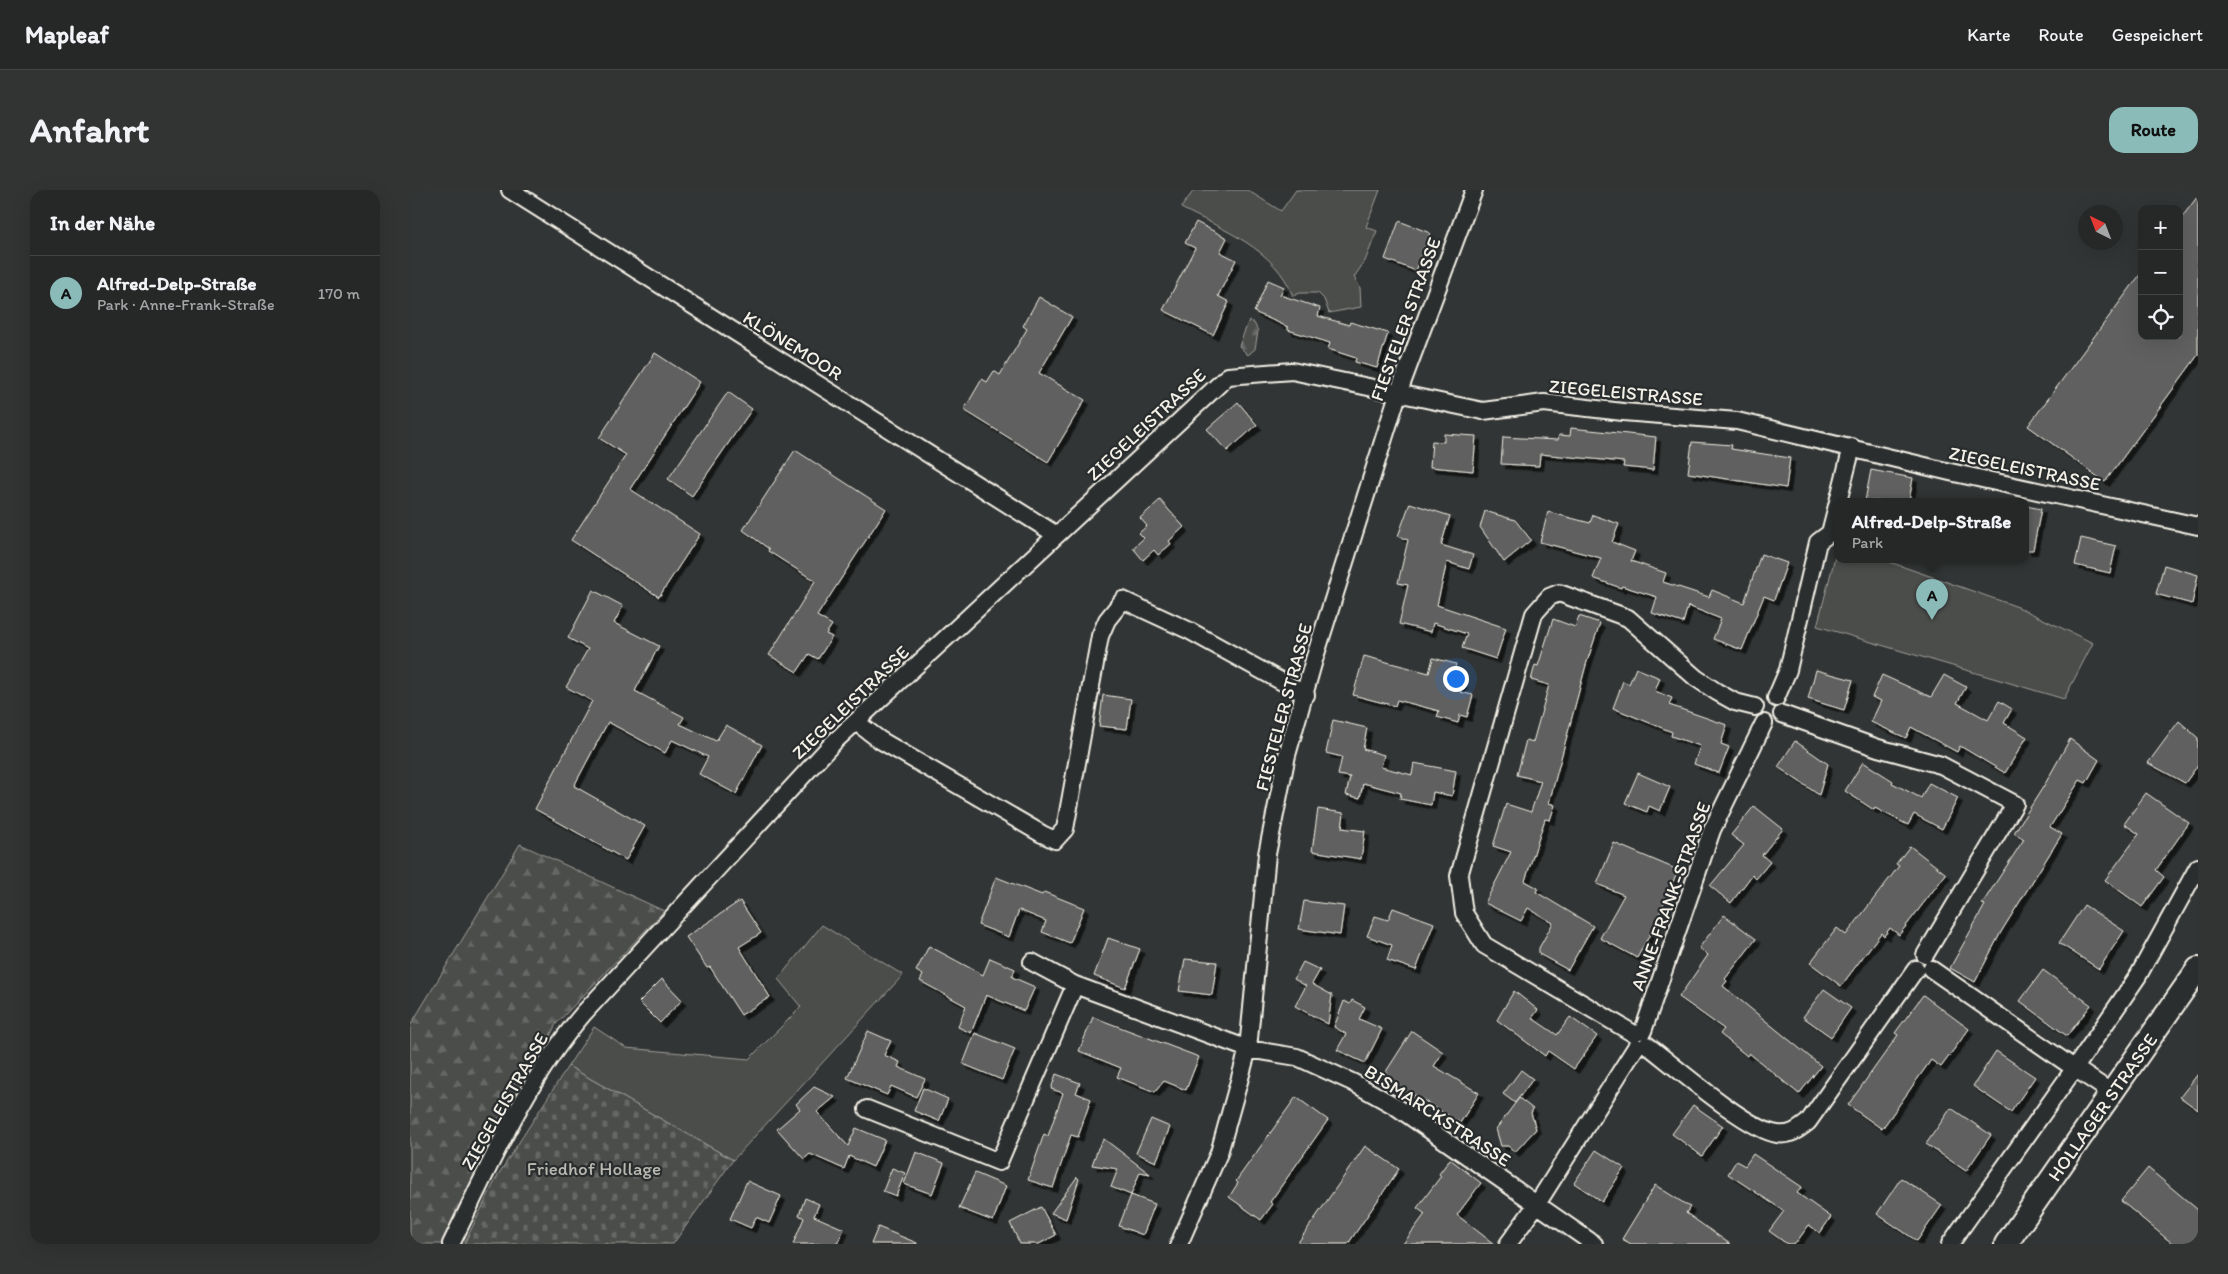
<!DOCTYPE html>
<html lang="de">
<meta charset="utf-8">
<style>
body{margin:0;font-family:Itim,sans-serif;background:#323434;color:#f1f3f6}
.controls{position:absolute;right:15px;top:15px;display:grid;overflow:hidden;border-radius:10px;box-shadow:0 5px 20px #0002}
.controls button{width:45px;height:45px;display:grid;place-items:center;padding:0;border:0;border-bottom:1px solid #424445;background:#262828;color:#f1f3f6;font:25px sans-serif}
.compass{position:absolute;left:1668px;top:15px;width:45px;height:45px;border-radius:50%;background:#262828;box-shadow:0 5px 20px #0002;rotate:318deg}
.you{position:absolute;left:1045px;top:488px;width:18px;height:18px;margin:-12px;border:4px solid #fff;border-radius:50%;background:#1a73e8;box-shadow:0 0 0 8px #1a73e833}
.badge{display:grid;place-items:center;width:32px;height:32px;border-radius:50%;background:#8bbbb9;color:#111;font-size:16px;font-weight:700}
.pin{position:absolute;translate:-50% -41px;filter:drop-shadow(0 1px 2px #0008)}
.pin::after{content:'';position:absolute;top:26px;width:18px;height:15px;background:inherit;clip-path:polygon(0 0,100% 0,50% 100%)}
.popup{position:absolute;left:1424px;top:308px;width:195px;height:65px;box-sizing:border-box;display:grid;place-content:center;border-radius:10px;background:#262828;filter:drop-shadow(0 1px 4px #0005);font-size:16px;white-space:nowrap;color:#a4a6a8}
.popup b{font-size:19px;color:#f1f3f6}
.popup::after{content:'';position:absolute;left:50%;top:100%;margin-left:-10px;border:10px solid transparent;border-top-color:#262828}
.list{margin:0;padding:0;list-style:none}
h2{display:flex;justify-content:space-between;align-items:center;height:65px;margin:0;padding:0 20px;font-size:21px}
h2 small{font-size:16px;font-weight:400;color:#a4a6a8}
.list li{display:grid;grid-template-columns:32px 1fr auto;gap:15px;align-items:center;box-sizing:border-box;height:75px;padding:0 20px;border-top:1px solid #424445}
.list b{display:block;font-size:19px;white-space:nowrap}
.list p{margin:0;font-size:16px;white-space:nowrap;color:#a4a6a8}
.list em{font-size:16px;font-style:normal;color:#a4a6a8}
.icon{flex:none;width:28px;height:28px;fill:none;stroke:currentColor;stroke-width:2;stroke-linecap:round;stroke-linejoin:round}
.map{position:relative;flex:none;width:1788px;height:1054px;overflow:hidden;border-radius:15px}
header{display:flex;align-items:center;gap:30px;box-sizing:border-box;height:70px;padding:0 25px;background:#262828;border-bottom:1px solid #424445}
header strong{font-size:24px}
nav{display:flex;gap:28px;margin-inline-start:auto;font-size:18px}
.intro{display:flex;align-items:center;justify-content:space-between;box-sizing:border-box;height:120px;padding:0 30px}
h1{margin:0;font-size:35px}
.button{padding:12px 22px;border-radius:15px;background:#8bbbb9;color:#111;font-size:18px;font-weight:700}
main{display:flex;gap:30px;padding:0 30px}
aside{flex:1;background:#262828;border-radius:15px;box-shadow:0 5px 20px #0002}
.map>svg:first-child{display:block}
</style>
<header>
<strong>Mapleaf</strong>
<nav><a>Karte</a><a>Route</a><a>Gespeichert</a></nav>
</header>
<div class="intro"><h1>Anfahrt</h1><a class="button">Route</a></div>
<main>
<aside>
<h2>In der Nähe<small></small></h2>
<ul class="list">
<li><span class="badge">A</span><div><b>Alfred-Delp-Straße</b><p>Park · Anne-Frank-Straße</p></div><em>170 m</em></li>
</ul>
</aside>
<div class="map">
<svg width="1788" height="1054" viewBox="0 0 1788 1054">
<defs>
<pattern id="forest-firs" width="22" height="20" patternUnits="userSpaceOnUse" patternTransform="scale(1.25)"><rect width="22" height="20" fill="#4b4d4c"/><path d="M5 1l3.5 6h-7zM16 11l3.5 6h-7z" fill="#666766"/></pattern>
<pattern id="cemetery-stones" width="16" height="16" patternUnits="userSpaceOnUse" patternTransform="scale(1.25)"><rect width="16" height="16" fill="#4b4d4c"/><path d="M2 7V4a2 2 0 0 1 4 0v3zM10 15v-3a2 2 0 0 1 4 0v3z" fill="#666766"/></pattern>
<filter id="shadow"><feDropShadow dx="4.5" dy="4.5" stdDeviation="0" flood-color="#0009"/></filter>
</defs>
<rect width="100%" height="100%" fill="#323535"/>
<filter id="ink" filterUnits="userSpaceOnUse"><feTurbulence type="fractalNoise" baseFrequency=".02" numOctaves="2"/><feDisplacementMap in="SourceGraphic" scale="10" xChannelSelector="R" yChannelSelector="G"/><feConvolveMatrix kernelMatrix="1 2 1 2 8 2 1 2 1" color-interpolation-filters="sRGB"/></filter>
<g filter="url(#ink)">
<path fill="#4b4d4c" stroke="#a09f9a" d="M 784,0 L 837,0 L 871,21 L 886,0 L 970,0 L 956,37 L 967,41 L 955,71 L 944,87 L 950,98 L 951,117 L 919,123 L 914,109 L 908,103 L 890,103 L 883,106 C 866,59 812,39 771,18 Z
M 1428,356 L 1428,369 L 1471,369 L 1608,417 L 1683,453 L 1654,509 L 1407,436 Z
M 412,735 L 493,785 L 323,970 L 158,876 L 184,837 L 216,858 L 339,869 L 391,817 L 368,789 Z"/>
<path fill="url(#forest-firs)" stroke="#a09f9a" d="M 839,130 L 844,133 L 848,141 L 845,159 L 838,165 L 829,156 Z
M 110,654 L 254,721 L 146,834 L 33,1054 L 0,1054 L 0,836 Z"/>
<path fill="url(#cemetery-stones)" stroke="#a09f9a" d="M 158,876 L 323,970 L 263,1054 L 54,1054 L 88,985 Z"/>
<path fill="#5f605f" stroke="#f4f1e8" filter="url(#shadow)" d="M 1788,6 L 1788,165 L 1695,292 L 1618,236 L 1732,82 L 1732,146 L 1769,146 L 1769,31 Z
M 989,31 L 1020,43 L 1006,81 L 975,69 Z
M 786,32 L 817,48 L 810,62 L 826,70 L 808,106 L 819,112 L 803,145 L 753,120 L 785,58 L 775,53 Z
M 858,90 L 874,97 L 870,105 L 910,118 L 908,126 L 939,135 L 940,132 L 978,143 L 967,178 L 945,172 L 946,168 L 918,159 L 920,153 L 878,140 L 878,137 L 844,122 Z
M 629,107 L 662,127 L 629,183 L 675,210 L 638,272 L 554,220 L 572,189 L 577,192 L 584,181 L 590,185 L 617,139 L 613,136 Z
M 245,163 L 290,192 L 220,299 L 290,344 L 249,407 L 161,350 L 216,265 L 189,248 Z
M 318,202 L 342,219 L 282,306 L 258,289 Z
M 828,212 L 847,235 L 817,261 L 797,239 Z
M 1161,238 L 1246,247 L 1243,280 L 1213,277 L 1214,272 L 1130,264 L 1129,276 L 1091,274 L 1093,247 L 1148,250 L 1149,245 L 1160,246 Z
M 1034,244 L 1066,246 L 1063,281 L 1020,277 L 1022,251 L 1034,252 Z
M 1282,252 L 1322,255 L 1321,259 L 1380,268 L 1376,298 L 1278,283 Z
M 385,260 L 476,319 L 407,426 L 422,435 L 416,444 L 422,447 L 408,469 L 399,464 L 387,482 L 359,465 L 405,391 L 358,361 L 359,359 L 333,340 Z
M 1461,280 L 1503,288 L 1499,311 L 1455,311 Z
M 750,310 L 774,337 L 759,351 L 761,354 L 748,365 L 744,360 L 733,370 L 723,358 L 734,348 L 729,343 L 737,336 L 730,328 Z
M 1000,313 L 1040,326 L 1031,355 L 1063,365 L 1059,379 L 1037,372 L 1027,415 L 1096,438 L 1086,469 L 1052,458 L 1057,444 L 1023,433 L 1021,442 L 989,434 L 998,395 L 988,393 L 998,350 L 988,346 Z
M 1616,316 L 1631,319 L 1623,360 L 1616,360 Z
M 1075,321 L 1105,330 L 1121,350 L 1094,372 L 1070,337 Z
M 1138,322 L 1180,333 L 1183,325 L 1209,334 L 1202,352 L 1225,361 L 1221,371 L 1256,383 L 1253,392 L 1299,407 L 1302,400 L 1334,413 L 1351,364 L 1377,373 L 1364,410 L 1354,406 L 1332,460 L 1303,449 L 1311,429 L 1278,416 L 1273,433 L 1242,423 L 1247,407 L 1212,396 L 1211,398 L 1183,388 L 1191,368 L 1130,352 Z
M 1671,348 L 1706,356 L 1700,383 L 1665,375 Z
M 1754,375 L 1788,385 L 1782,414 L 1746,404 Z
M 183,400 L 213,416 L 204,433 L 249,456 L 225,501 L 274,527 L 270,534 L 306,551 L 316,535 L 352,555 L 326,604 L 289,584 L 298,567 L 262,550 L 255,563 L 198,532 L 164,596 L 235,636 L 216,670 L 125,619 L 182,511 L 156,497 L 178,459 L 158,448 Z
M 1169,426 L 1190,433 L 1176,475 L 1139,613 L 1145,615 L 1140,630 L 1135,629 L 1115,691 L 1128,698 L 1126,702 L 1183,736 L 1158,780 L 1129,764 L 1129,758 L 1143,733 L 1118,718 L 1111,731 L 1075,713 L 1101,662 L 1083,656 L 1096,614 L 1121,622 L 1131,591 L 1107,585 L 1116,550 L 1123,552 L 1139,495 L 1121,490 L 1125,475 L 1128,476 L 1143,429 L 1165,437 Z
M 954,466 L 1019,483 L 1023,468 L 1046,474 L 1042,490 L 1053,493 L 1050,502 L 1063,505 L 1057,527 L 1050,525 L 1048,533 L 1027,527 L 1029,521 L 987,510 L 985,516 L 943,505 Z
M 1226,478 L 1250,488 L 1245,501 L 1262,508 L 1259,515 L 1317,535 L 1311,554 L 1319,557 L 1309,583 L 1284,574 L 1290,556 L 1261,546 L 1262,542 L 1203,518 L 1213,491 L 1219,494 Z
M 1406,480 L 1443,490 L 1434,520 L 1398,509 Z
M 1472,485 L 1521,507 L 1534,485 L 1556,497 L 1547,513 L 1578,530 L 1589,511 L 1602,519 L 1594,533 L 1617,547 L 1595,583 L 1550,556 L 1547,562 L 1501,537 L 1496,548 L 1461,532 L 1471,511 L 1462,507 Z
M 693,505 L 721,509 L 717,539 L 689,536 Z
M 923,530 L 957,538 L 953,559 L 974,565 L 971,577 L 1002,585 L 1004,573 L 1046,581 L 1042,606 L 1023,602 L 1021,615 L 990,609 L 991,603 L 953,593 L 950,608 L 936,605 L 940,587 L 928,585 L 932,567 L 916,563 Z
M 1769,531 L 1788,548 L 1788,575 L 1775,593 L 1738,573 Z
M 1660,549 L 1689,570 L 1676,593 L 1670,590 L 1640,637 L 1652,644 L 1591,742 L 1565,792 L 1540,778 L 1575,715 L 1572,714 L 1614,649 L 1604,643 L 1635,594 Z
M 1385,551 L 1418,574 L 1409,605 L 1368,577 Z
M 1453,572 L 1483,591 L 1482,593 L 1511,608 L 1519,593 L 1548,608 L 1532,639 L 1504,624 L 1498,635 L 1465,618 L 1464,620 L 1435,601 Z
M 1228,583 L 1260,597 L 1250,621 L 1239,616 L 1237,622 L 1215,613 Z
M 1736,603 L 1779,633 L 1746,680 L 1754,687 L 1732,717 L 1695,690 L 1729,644 L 1714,634 Z
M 1344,616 L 1373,639 L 1352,665 L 1360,672 L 1346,689 L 1342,685 L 1321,713 L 1300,696 L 1334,655 L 1321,645 Z
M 908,619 L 934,623 L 932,638 L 955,641 L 951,669 L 902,661 Z
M 1204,653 L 1268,680 L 1244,737 L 1227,768 L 1190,748 L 1214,705 L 1187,694 Z
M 1500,656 L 1536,684 L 1489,745 L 1480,738 L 1474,746 L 1471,743 L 1431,796 L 1400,773 L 1427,738 L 1436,745 L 1489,676 L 1486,674 Z
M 586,687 L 632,705 L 634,702 L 674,718 L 660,753 L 632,742 L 636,731 L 609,720 L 599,747 L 568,735 Z
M 330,711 L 351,743 L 329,757 L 360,807 L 331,825 L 300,777 L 297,778 L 276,747 Z
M 894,711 L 934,716 L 930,745 L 889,739 Z
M 1674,715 L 1714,741 L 1689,779 L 1649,753 Z
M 983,718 L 1024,733 L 1006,780 L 977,770 L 982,755 L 957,746 L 965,726 L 978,730 Z
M 1314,725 L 1346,749 L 1315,789 L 1317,791 L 1313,796 L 1411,876 L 1389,904 L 1339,863 L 1337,866 L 1310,844 L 1314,839 L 1269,807 L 1298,765 L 1289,758 Z
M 698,748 L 730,759 L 715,798 L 684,786 Z
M 519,756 L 573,785 L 580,768 L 605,779 L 602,787 L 625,797 L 614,821 L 576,805 L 561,843 L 548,837 L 556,816 L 510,791 L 513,785 L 506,781 Z
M 775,769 L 807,772 L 802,805 L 769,801 Z
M 893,772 L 910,780 L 902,794 L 922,805 L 918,834 L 885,816 L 896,796 L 884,789 Z
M 1633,780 L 1681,815 L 1657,846 L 1610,811 Z
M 252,789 L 272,810 L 250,833 L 229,812 Z
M 1414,799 L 1441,818 L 1421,847 L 1393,827 Z
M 1104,801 L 1128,820 L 1122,828 L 1147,845 L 1160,827 L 1187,846 L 1164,879 L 1138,861 L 1135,866 L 1087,830 Z
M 1513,805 L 1559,839 L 1531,877 L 1521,870 L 1472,939 L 1438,915 L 1488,845 L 1485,843 Z
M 942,810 L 955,817 L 949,829 L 972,839 L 955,873 L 927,860 L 936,844 L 924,837 L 934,811 L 940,814 Z
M 683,827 L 789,867 L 776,900 L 754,891 L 745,902 L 707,887 L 711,878 L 669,861 Z
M 458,841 L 481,851 L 474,865 L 490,872 L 488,877 L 515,889 L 506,907 L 481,896 L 477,905 L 437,888 Z
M 1002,841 L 1033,862 L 1024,876 L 1069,903 L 1050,933 L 1005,905 L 1001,911 L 970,891 Z
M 565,843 L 605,859 L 592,890 L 553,874 Z
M 1586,861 L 1625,887 L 1601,922 L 1563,896 Z
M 1111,880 L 1123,889 L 1105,913 L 1093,904 Z
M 646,884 L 670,893 L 666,903 L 681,909 L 673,932 L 671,932 L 673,933 L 668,947 L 661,945 L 643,998 L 618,990 L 634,944 L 638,946 L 653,903 L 641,899 Z
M 1788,884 L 1788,920 L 1770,907 Z
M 404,897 L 425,907 L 407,922 L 438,956 L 446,938 L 475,950 L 463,977 L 439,966 L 434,979 L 400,964 L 394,969 L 367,939 L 390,919 L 386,914 Z
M 513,898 L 538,909 L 529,931 L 504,921 Z
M 886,907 L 918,930 L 860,1012 L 863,1014 L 851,1030 L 819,1007 L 828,993 L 826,991 Z
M 1109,908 L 1123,919 L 1121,923 L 1126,939 L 1105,962 L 1098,956 L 1091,956 L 1086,939 Z
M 1283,915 L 1313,936 L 1292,966 L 1262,944 Z
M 1541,918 L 1581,945 L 1556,981 L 1516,954 Z
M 741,929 L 760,937 L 746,972 L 726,963 Z
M 694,949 L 740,984 L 730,982 L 721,1005 L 701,997 L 708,979 L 682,975 L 688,958 Z
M 955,956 L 989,979 L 938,1054 L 887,1054 Z
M 1186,960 L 1214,978 L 1192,1012 L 1164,993 Z
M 506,962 L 534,973 L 522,1004 L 494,994 Z
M 1343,964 L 1392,997 L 1387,1003 L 1421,1027 L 1410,1043 L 1399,1035 L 1385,1054 L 1377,1054 L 1359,1041 L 1374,1021 L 1318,984 L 1326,971 L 1335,976 Z
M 1040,969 L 1071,993 L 1047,1025 L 1084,1054 L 993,1054 L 1015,1024 L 1007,1018 L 1031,986 L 1029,984 Z
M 482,978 L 495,983 L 486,1006 L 473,1001 Z
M 1738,978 L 1788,1020 L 1788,1054 L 1763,1054 L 1711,1011 Z
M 565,983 L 596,996 L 583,1031 L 549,1018 Z
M 667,987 L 669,989 L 656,1029 L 641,1023 Z
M 1491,988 L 1532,1015 L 1507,1051 L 1467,1024 Z
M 337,991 L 371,1006 L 359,1033 L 346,1027 L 341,1038 L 320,1029 Z
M 1245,995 L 1280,1017 L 1276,1023 L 1320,1054 L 1221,1054 L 1212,1049 Z
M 721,1005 L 745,1014 L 733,1045 L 709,1036 Z
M 395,1008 L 409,1014 L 404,1026 L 434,1039 L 427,1054 L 383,1054 L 394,1028 L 389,1025 Z
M 631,1017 L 646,1045 L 629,1054 L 610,1054 L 600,1033 Z
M 468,1037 L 507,1053 L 507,1054 L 461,1054 Z"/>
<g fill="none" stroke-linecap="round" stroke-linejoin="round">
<g stroke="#f4f1e8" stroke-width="20">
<path id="street" d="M 100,0 L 645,344
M 1366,508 L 1378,480 L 1408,352 L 1420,343 L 1442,257
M 1372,524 L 1468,558 L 1531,575 L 1605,614 L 1515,765
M 446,532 L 470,550 L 632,644 L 645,650 L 655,639 L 690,446 L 697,430 L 713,410 L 780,441 L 896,505
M 622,772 L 665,795 L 838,859 L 887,867 L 942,892 L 985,916 L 1184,1054
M 1521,779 L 1661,876
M 1233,841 L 1302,640 L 1354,533
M 1224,844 L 1074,755 L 1054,723 L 1049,686 L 1124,424 L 1139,407 L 1149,403 L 1218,428 L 1286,488 L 1307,502 L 1325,512 L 1345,517
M 1237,855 C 1263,875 1338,940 1367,944 C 1380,946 1388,940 1398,932 L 1506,779
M 1667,875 L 1728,786 L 1788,677
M 1669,881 L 1702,903
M 457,919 L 589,972 L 665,795
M 41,1054 C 80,975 115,892 173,824 L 424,552 L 818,186 L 882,181 L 1073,221 L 1134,213 L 1213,222 L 1327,231 L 1540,282 L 1788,336
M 769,1054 L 809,963 L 838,859 L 857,664 L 877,565 L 904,470 L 988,204 L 1064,0
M 1098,1054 L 1127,1014 L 1226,857
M 1540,1054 L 1662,882"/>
</g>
<g stroke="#f4f1e8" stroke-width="26">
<path id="secondary" d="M 1596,1054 L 1788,779"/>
</g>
<use href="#street" stroke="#2a2d2e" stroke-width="16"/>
<use href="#secondary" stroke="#2a2d2e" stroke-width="22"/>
</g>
</g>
<g text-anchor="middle" stroke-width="4.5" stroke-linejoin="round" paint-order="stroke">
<g font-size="19" fill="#f4f1e8" stroke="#2a2d2e">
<text transform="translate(995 129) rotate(-70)" y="7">FIESTELER STRASSE</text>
<text transform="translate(383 155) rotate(32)" y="7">KLÖNEMOOR</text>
<text transform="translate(1216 202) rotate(5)" y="7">ZIEGELEISTRASSE</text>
<text transform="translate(736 234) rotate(-43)" y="7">ZIEGELEISTRASSE</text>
<text transform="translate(1615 278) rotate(12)" y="7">ZIEGELEISTRASSE</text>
<text transform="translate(440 512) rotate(-44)" y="7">ZIEGELEISTRASSE</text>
<text transform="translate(873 517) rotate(-75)" y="7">FIESTELER STRASSE</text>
<text transform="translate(1260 706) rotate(-70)" y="7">ANNE-FRANK-STRASSE</text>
<text transform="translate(94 911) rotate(-60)" y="7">ZIEGELEISTRASSE</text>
<text transform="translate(1692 917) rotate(-55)" y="7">HOLLAGER STRASSE</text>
<text transform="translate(1028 925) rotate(33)" y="7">BISMARCKSTRASSE</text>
</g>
<g font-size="19" fill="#b9b8b1" stroke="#2a2d2e">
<text x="184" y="985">Friedhof Hollage</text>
</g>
</g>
</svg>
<div class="controls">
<button>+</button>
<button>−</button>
<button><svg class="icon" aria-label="locate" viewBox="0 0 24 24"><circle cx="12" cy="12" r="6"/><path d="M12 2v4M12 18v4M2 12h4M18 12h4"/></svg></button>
</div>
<svg class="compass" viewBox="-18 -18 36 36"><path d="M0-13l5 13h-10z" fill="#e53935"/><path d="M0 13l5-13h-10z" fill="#a4a6a8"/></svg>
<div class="you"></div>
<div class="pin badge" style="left:1522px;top:430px">A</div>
<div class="popup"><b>Alfred-Delp-Straße</b>Park</div>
</div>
</main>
